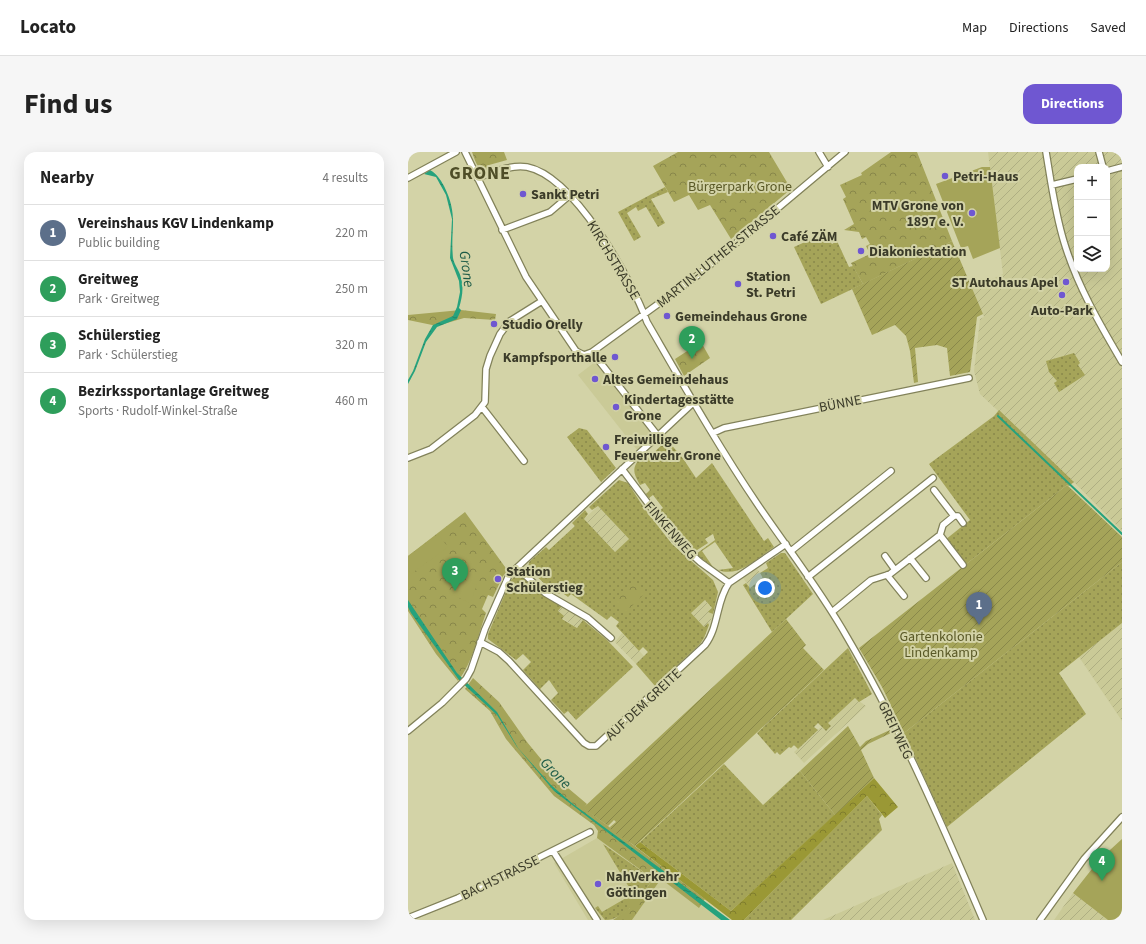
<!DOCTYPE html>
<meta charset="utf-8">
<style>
body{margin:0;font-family:"Source Sans 3",sans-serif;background:#f6f6f6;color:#222}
.controls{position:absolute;right:12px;top:12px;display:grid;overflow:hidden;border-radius:8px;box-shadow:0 4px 16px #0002}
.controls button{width:36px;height:36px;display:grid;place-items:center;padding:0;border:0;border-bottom:1px solid #e0e0e0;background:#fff;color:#222;font:20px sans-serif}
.you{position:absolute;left:357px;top:436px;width:14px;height:14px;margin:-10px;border:3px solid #fff;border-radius:50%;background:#1a73e8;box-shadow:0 0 0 6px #1a73e833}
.badge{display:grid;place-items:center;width:26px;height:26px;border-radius:50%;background:#6f57d1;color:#fff;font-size:13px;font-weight:700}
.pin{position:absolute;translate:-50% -33px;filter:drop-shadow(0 1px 2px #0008)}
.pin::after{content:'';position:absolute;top:21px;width:14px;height:12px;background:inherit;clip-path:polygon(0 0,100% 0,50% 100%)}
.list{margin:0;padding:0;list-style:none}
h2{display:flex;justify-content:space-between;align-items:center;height:52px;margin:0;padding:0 16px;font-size:17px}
h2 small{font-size:13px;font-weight:400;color:#767676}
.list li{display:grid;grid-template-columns:26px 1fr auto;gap:12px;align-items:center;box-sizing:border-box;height:56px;padding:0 16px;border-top:1px solid #e0e0e0}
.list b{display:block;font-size:15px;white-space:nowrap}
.list p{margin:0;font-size:13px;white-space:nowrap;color:#767676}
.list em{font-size:13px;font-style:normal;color:#767676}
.icon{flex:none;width:22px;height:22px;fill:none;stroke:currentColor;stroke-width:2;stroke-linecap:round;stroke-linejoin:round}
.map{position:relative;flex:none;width:714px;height:768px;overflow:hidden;border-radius:12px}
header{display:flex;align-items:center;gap:24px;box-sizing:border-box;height:56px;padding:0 20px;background:#fff;border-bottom:1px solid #e0e0e0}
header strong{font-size:19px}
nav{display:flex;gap:22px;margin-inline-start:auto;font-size:14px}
.intro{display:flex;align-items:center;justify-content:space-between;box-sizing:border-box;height:96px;padding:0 24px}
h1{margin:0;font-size:28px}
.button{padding:10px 18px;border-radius:12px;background:#6f57d1;color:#fff;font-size:14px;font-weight:700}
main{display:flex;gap:24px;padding:0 24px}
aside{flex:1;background:#fff;border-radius:12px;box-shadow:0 4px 16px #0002}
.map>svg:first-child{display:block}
</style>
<header>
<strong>Locato</strong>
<nav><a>Map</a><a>Directions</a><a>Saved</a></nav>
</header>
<div class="intro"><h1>Find us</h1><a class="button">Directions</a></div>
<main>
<aside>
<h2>Nearby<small>4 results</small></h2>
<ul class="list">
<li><span class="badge" style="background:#5c6f8a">1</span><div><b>Vereinshaus KGV Lindenkamp</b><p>Public building</p></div><em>220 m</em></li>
<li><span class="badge" style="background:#2e9e5b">2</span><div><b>Greitweg</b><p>Park · Greitweg</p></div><em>250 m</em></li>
<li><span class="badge" style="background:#2e9e5b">3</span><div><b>Schülerstieg</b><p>Park · Schülerstieg</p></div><em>320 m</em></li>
<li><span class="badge" style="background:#2e9e5b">4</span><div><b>Bezirkssportanlage Greitweg</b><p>Sports · Rudolf-Winkel-Straße</p></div><em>460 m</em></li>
</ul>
</aside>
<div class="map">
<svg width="714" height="768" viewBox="0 0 714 768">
<defs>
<pattern id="industrial-furrows" width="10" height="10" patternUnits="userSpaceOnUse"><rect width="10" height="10" fill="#caca97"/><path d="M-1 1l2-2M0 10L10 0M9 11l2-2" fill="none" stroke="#aeae82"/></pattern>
<pattern id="grass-dots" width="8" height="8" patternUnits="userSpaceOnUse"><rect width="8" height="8" fill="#a5a459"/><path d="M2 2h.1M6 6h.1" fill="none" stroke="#88874a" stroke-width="1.8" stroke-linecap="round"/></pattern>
<pattern id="forest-crowns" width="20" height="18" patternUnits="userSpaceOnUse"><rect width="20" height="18" fill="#9a9835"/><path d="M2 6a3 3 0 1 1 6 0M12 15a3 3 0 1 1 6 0" fill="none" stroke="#7f7d2d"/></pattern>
<pattern id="park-crowns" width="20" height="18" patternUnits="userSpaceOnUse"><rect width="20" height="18" fill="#a5a459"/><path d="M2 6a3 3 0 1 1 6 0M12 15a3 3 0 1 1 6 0" fill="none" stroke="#88874a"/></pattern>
<pattern id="garden-furrows" width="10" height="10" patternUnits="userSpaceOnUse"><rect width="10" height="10" fill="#a5a459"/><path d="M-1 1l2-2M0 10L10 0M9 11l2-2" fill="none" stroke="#88874a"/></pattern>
<pattern id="water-ripples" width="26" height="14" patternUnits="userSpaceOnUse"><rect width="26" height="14" fill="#26a27d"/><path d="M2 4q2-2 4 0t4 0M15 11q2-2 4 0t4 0" fill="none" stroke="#228566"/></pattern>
</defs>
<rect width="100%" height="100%" fill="#d3d3a7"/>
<path fill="#caca97" d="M 187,210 L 241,278 L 241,286 L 229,298 L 170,223 Z
M 189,686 L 245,727 L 205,768 L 180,768 L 146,711 Z
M 253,727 L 291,755 L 293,752 L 313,768 L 224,768 Z"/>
<path fill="url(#industrial-furrows)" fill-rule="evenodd" d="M 580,0 L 714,0 L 714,379 L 664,328 L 572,242 L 566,219 L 572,167 L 576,165 L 564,136 L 595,122 ZM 669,15 L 699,15 L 699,117 L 669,117 Z
M 190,354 L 221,387 L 207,400 L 176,367 Z
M 349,417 L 356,426 L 342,436 L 335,426 Z
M 297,448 L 304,457 L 301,460 L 305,462 L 301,473 L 300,471 L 296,475 L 283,461 Z
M 154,454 L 175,468 L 169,476 L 154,466 L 150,459 Z
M 714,471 L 714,569 L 671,505 Z
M 214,481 L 236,504 L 228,512 L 207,490 Z
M 447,546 L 458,554 L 396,611 L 386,600 L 413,575 L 418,579 L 423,575 L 420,571 Z
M 544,711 L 567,768 L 415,768 Z
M 665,741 L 670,744 L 700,768 L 646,768 Z"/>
<path fill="url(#grass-dots)" d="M 257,35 L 260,40 L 243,47 L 257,71 L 250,75 L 238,55 L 230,59 L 228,55 L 219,61 L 233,85 L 226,89 L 210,60 Z
M 421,79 L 417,83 L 424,92 L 429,89 L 441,115 L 445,114 L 455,132 L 413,152 L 386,95 Z
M 666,201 L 672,211 L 670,213 L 677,223 L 651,240 L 646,231 L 649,229 L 641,220 L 638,209 Z
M 591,258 L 666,330 L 661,334 L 659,333 L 557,413 L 537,388 L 562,368 L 521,312 L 586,264 Z
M 171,276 L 179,278 L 208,316 L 193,330 L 159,285 Z
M 259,288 L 274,305 L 288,326 L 304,311 L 356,389 L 360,386 L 366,395 C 349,406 331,426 310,418 L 325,416 L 307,390 L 294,399 L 305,415 L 288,402 L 307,388 L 305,382 L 297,387 L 300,391 L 286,400 L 250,359 L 255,356 L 245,343 L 241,346 L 238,342 L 242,338 L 237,331 L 232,333 C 226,322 223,317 232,306 L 236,310 Z
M 211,328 L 220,331 L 236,356 L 264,392 L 305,428 L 310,440 L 305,462 L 300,460 L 304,456 L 297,448 L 283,461 L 296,475 L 300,471 L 301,473 L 296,486 L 292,492 L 247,534 L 228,512 L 240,500 L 235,495 L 231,499 L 208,474 L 211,470 L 203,464 L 199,468 L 163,442 L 160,445 L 153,440 L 151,442 L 143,438 L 120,416 L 121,410 L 138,395 L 141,398 L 167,374 L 164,371 L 177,358 L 180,362 L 176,367 L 207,400 L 221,387 L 190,354 L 184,358 L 181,355 Z
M 373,401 L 377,401 L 405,442 L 364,480 L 335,433 L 338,431 L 342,436 L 355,426 L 352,421 L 360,416 L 358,411 Z
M 714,410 L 714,471 L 651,521 L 678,562 L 539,675 L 496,581 Z
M 112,424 L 154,454 L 150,459 L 156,464 L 154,467 L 169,476 L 175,468 L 199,488 L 225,515 L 168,568 L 160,559 L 156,562 L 143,548 L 150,541 L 141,528 L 132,537 L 115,518 L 123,510 L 115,502 L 108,508 L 80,487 L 80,482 L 103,428 L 106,425 Z
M 440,496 L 464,542 L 451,550 L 447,546 L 420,571 L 423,574 L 418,579 L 410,571 L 406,575 L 410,578 L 390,597 L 386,593 L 383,596 L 381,595 L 372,603 L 369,600 L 367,602 L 349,581 Z
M 316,612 L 355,653 L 392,619 L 427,663 L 323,759 L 232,690 Z
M 459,644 L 474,663 L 471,667 L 474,678 L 383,768 L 336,768 Z
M 195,692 L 245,727 C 234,743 218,768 197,768 L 187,756 L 190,754 L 194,760 L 225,742 Z"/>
<path fill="url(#forest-crowns)" d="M 466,626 L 490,655 L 477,666 L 459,644 L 336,768 L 324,768 L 227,694 L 232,690 L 323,759 Z"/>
<path fill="url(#park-crowns)" d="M 64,0 L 96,0 L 99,8 L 81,13 L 80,18 C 69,19 67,8 64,0 Z
M 270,0 L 361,0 L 383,37 L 323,87 L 302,53 L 290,58 L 281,43 L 266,50 L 245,14 Z
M 483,0 L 509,0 L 544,89 L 455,132 L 443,111 L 462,102 L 458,94 L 462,92 L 458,85 L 454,87 L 451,80 L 436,78 L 446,72 L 435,47 L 438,45 L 432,33 L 454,23 L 453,21 Z
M 53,158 L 88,162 L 87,168 L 56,166 L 29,174 L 0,168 L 0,163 Z
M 293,190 L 302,206 L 276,224 L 267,207 Z
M 57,360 L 100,419 L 95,424 L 85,445 L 80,443 L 74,457 L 78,461 C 70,483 65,510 50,529 L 28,502 L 0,459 L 0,404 Z
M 225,429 L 237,441 L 218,460 L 206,448 Z
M 65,526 L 91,550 L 119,590 L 142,618 L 154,631 L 179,652 L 176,656 L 297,747 L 291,756 L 253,727 L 224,768 L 205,768 L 222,756 L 220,746 L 234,743 L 245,727 L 189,686 L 190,679 L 186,673 L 146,644 L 98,587 L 82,559 L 57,537 Z"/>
<path fill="url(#garden-furrows)" d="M 544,89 L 575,162 L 569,165 L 562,220 L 542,224 L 539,196 L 529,193 L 507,196 L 510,230 L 506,231 L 502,199 L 498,184 L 487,173 L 464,183 L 444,137 Z
M 659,333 L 714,385 L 714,410 L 496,581 L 474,535 L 451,496 Z
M 378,467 L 398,493 L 395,496 L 416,518 L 227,694 L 203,678 L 202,675 L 208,670 L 206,668 L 200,674 L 175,656 Z
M 440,574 L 452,595 L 458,589 L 482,578 L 483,581 L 460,592 L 453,598 L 466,626 L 427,663 L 392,619 Z"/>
<path fill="#a5a459" d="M 574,15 L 582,15 L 592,96 L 565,107 L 560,94 L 553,96 L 528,32 Z
M 30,382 L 40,395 L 3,422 L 0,418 L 0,404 Z
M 53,426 L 69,433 L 62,451 L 45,443 Z
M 714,687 L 714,768 L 700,768 L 665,741 L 691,708 Z"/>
<path fill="url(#water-ripples)" d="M 22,18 C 29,22 32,27 36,34 C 51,64 42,76 45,106 C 46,113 52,119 53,126 C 56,136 54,146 51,156 L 53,158 L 49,167 L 29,175 L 18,190 L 7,219 L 0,232 L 0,228 L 5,219 L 17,187 L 25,173 L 45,164 L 49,155 L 52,140 L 51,129 L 42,106 L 44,67 L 38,43 L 28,25 L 16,22 Z
M 0,448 L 49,521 L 89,560 L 110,596 L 143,633 L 165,652 L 322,768 L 313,768 L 146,639 L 109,595 L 89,563 L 51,528 L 3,461 L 0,455 Z"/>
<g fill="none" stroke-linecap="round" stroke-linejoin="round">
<path stroke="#26a27d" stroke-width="2" d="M 590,264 L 714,382"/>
<g stroke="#82825a" stroke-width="8">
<path id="street" d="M 57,0 L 118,125 L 168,199 L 176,203 L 184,200 L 290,123 L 437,0
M 411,0 L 420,15
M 638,0 C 643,30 647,61 656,90 C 669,133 691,171 714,210
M 691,0 L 695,15
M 699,19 L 714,15
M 0,26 L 48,0
M 69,26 C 84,21 103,12 119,15 C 166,24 224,128 239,170 C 275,232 310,294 350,353 C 380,397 413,439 439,485 C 492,575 534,672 575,768
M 644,33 L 669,27
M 94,78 L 142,60 L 162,43
M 184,200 L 250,284
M 74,255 L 116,309
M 305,281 L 316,276 L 561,226
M 0,306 L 23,297 L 67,263 L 77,250 L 78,217 L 82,204 L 92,182 L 102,169 L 134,149
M 214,317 L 267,387 L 292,410 L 321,431
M 546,364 L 550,364 L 555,371
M 532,383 L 555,413
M 383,399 L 483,319
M 477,404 L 487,418
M 502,406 L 518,426
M 109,416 L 137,441 L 180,466 L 203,486
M 479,423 L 496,444
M 400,425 L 525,326
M 424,460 L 463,428 L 482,422 L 532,383 L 535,373 L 546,364 L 526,338
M 72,490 L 91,500 L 101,509 L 176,591 L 181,594 L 188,594 L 297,493 C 311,475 308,449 321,431 L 378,392
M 0,579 L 34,551 L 58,527 L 63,518 L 77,477 L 101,423 L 286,250
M 145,699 L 189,768
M 0,766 L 50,746 L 182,680
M 632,768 L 676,707 L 714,665"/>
</g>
<use href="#street" stroke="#fff" stroke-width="5.5"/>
</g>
<g fill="#6f57d1" stroke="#d3d3a7" stroke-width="1.5">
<circle cx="537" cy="24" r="4"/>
<circle cx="115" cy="42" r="4"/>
<circle cx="564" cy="61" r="4"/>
<circle cx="365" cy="84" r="4"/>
<circle cx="453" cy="99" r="4"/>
<circle cx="658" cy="130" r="4"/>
<circle cx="330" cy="132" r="4"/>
<circle cx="654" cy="143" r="4"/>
<circle cx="259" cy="164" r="4"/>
<circle cx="86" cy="172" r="4"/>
<circle cx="207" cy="205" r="4"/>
<circle cx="187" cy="227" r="4"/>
<circle cx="208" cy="255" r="4"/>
<circle cx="198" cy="295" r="4"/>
<circle cx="90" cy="427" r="4"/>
<circle cx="190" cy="732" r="4"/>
</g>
<g text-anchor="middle" stroke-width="4" stroke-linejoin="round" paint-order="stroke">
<g font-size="14" font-weight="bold" fill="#3b3b29" stroke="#d3d3a7" text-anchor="start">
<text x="545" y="29">Petri-Haus</text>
<text x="123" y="47">Sankt Petri</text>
<text x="556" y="58" text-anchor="end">MTV Grone von<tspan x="556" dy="16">1897 e. V.</tspan></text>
<text x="373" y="89">Café ZÄM</text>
<text x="461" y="104">Diakoniestation</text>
<text x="338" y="129">Station<tspan x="338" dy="16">St. Petri</tspan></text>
<text x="650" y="135" text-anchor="end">ST Autohaus Apel</text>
<text x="654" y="163" text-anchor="middle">Auto-Park</text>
<text x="267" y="169">Gemeindehaus Grone</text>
<text x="94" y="177">Studio Orelly</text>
<text x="199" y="210" text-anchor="end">Kampfsporthalle</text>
<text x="195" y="232">Altes Gemeindehaus</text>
<text x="216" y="252">Kindertagesstätte<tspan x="216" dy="16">Grone</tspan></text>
<text x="206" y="292">Freiwillige<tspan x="206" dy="16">Feuerwehr Grone</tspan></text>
<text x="98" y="424">Station<tspan x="98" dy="16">Schülerstieg</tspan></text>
<text x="198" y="729">NahVerkehr<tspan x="198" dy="16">Göttingen</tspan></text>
</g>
<g font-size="14" fill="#595826" stroke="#d3d3a7">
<text x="332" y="39">Bürgerpark Grone</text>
<text x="533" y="489">Gartenkolonie<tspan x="533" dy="16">Lindenkamp</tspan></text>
</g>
<g font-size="14" fill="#3b3b29" stroke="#d3d3a7">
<text transform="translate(310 104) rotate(-39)" y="5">MARTIN-LUTHER-STRASSE</text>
<text transform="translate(206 108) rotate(59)" y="5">KIRCHSTRASSE</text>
<text transform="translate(432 251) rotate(-11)" y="5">BÜNNE</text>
<text transform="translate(263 378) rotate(49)" y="5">FINKENWEG</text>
<text transform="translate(235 552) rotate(-43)" y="5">AUF DEM GREITE</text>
<text transform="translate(488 578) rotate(64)" y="5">GREITWEG</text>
<text transform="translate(92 725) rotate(-26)" y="5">BACHSTRASSE</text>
</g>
<g font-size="15" font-style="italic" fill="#1c5a46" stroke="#d3d3a7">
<text transform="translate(59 117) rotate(82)" y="5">Grone</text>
<text transform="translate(148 621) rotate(45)" y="5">Grone</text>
</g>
<g font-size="18" font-weight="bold" letter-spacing="1" fill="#4e4d27" stroke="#d3d3a7">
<text x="72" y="27">GRONE</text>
</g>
</g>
</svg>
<div class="controls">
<button>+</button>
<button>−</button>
<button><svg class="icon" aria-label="layers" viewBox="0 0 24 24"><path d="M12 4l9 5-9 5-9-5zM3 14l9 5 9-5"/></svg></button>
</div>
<div class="you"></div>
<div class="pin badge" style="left:571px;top:473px;background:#5c6f8a">1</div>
<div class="pin badge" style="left:284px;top:207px;background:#2e9e5b">2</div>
<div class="pin badge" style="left:47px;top:439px;background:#2e9e5b">3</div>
<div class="pin badge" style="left:694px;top:729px;background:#2e9e5b">4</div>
</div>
</main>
